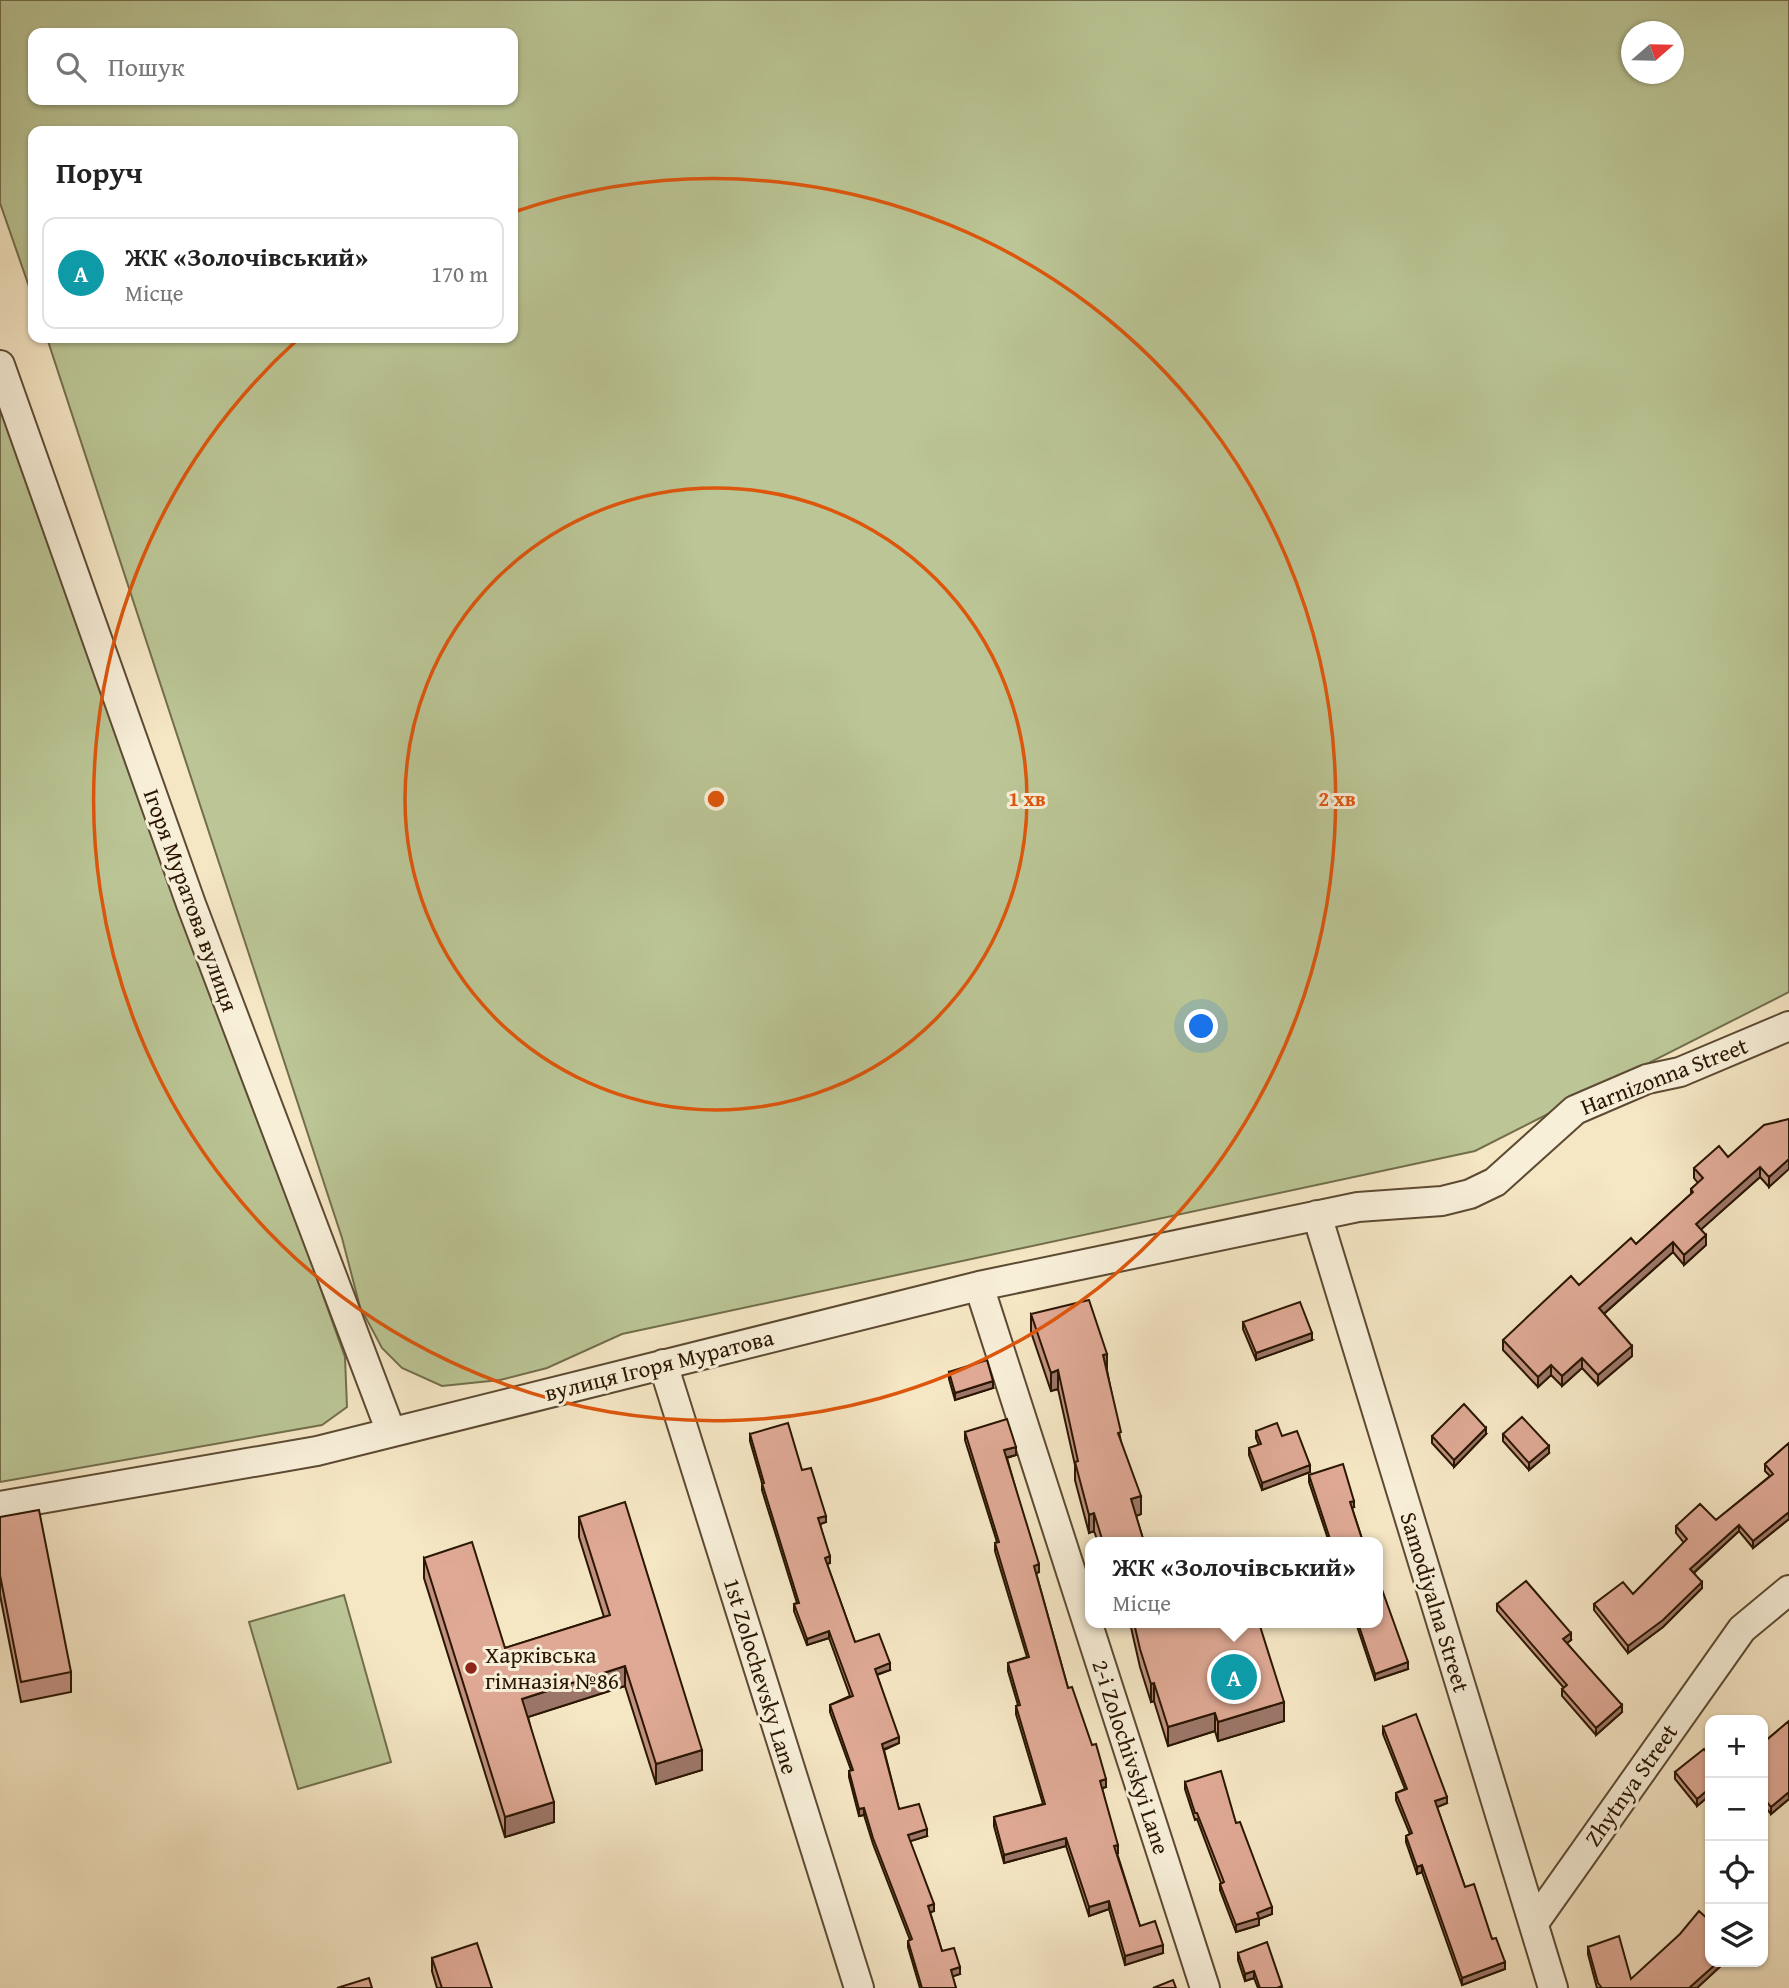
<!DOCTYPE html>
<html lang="uk">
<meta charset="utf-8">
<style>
body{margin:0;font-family:"Gentium Book Plus",serif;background:#f6f6f6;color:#222}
.controls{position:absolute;right:21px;bottom:21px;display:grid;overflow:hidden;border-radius:14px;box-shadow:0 2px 5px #0004}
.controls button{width:63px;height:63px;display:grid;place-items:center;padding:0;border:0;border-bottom:2px solid #e0e0e0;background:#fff;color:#222;font:35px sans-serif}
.compass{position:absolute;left:1621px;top:21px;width:63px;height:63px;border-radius:50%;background:#fff;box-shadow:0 2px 5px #0004;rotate:70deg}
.you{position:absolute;left:1202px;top:1027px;width:24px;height:24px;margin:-18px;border:5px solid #fff;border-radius:50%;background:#1a73e8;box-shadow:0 0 0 10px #1a73e833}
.badge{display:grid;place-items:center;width:46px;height:46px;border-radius:50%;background:#d93025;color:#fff;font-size:23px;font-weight:700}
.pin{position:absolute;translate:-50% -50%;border:4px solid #fff;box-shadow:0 2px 7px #0006}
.popup{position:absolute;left:1085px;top:1537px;width:298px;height:91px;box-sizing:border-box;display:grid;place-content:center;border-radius:14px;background:#fff;filter:drop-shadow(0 2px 5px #0005);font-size:23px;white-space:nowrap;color:#767676}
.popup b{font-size:26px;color:#222}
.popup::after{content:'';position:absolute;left:50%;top:100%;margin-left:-14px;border:14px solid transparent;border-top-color:#fff}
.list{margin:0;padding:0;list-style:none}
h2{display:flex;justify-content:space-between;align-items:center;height:91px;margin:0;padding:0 28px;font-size:30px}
h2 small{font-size:23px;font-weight:400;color:#767676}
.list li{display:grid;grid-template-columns:46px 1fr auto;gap:21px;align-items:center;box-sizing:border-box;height:112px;margin:0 14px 14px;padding:0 14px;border:2px solid #e0e0e0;border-radius:14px}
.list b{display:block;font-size:26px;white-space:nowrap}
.list p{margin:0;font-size:23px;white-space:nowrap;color:#767676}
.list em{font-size:23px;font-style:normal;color:#767676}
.icon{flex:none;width:38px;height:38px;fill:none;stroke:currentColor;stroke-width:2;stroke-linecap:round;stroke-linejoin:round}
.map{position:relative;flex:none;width:1789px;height:1988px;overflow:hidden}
.search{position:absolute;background:#fff;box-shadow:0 2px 5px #0004;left:28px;top:28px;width:490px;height:77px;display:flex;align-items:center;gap:18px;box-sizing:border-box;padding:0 24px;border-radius:14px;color:#767676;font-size:26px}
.panel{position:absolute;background:#fff;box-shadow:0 2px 5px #0004;left:28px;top:126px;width:490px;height:217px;border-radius:14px}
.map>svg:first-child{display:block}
</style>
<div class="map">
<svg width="1789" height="1988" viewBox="0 0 1789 1988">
<rect width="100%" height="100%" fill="#f5e6c4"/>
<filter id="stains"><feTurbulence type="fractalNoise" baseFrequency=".00286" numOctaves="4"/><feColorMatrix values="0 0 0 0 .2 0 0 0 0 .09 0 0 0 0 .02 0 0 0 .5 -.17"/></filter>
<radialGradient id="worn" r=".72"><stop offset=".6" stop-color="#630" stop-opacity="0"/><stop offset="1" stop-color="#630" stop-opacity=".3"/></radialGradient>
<path fill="#bbc595" stroke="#726e4c" stroke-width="2" fill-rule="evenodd" d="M 0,0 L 1789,0 L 1789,992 L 1475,1151 L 622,1334 L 547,1368 L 500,1380 L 442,1386 L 402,1368 L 382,1348 L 360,1307 L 342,1238 L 47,338 L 513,338 L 513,131 L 33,131 L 33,298 L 0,203 ZM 1632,32 L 1674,32 L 1674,74 L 1632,74 ZM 33,33 L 513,33 L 513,100 L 33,100 Z
M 0,390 L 345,1357 L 347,1407 L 322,1425 L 0,1482 Z
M 344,1595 L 391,1762 L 298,1789 L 249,1622 Z"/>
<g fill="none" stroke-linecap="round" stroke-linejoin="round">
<g stroke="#5d4a32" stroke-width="32">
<path id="street" d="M 0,365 L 191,904 L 391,1432
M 1317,1215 L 1553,1988
M 979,1286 L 1205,1988
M 663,1364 L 859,1988
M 0,1506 L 317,1451 L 979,1286 L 1358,1207 L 1442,1201 L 1470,1194 L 1495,1182 L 1575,1110 L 1647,1079 L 1680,1072 L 1789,1026
M 1534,1923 L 1742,1629 L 1789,1590"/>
</g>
<use href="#street" stroke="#f8efd9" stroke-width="28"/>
</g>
<path fill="#c09180" stroke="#2a1602" stroke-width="2" d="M 1789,1119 L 1769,1187 L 1760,1177 L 1701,1229 L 1706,1245 L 1684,1265 L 1673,1252 L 1604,1314 L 1632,1356 L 1598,1385 L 1582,1368 L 1562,1386 L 1551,1375 L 1538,1387 L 1503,1350 L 1503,1340 L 1636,1244 L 1691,1194 L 1691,1189 L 1698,1183 L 1694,1178 L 1694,1168 L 1728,1157 Z
M 1031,1314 L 1107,1370 L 1121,1442 L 1141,1514 L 1136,1516 L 1144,1542 L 1098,1542 L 1094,1531 L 1089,1533 L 1075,1480 L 1075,1465 L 1058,1389 L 1051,1391 L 1031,1332 Z
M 1243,1322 L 1312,1340 L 1256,1360 L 1243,1329 Z
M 949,1372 L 993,1388 L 955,1400 L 949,1379 Z
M 1256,1431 L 1282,1436 L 1310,1472 L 1262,1490 L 1249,1455 L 1249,1448 L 1259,1445 L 1256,1438 Z
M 965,1432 L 1016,1455 L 1007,1458 L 1039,1572 L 1036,1573 L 1068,1688 L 1106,1787 L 1102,1788 L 1118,1853 L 1117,1853 L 1140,1926 L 1163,1953 L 1125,1965 L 1109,1909 L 1089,1916 L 1066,1846 L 1004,1863 L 994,1826 L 994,1817 L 1043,1804 L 1016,1714 L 1016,1706 L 1018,1705 L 1008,1671 L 1008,1663 L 1027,1657 L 995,1551 L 995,1543 L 997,1542 L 965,1440 Z
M 750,1434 L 802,1470 L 826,1522 L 820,1524 L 830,1563 L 827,1564 L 855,1642 L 890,1670 L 877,1675 L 899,1743 L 884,1750 L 899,1809 L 927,1836 L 910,1841 L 934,1911 L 930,1912 L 942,1951 L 960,1974 L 952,1976 L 956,1988 L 920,1988 L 908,1947 L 908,1941 L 910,1940 L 873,1844 L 864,1815 L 859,1816 L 849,1777 L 849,1771 L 851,1770 L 830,1712 L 830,1705 L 850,1696 L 829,1638 L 807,1645 L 794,1611 L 794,1604 L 797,1603 L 762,1490 L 762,1483 L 750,1441 Z
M 1486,1434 L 1454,1467 L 1432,1443 L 1432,1436 Z
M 1503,1434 L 1549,1453 L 1529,1470 L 1503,1441 Z
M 1789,1443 L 1789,1519 L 1753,1548 L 1739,1531 L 1694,1573 L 1702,1588 L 1663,1627 L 1628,1653 L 1594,1610 L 1594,1604 L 1633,1594 L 1684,1543 L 1676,1533 L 1676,1526 L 1716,1520 L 1770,1476 L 1765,1471 L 1765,1464 Z
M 1309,1475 L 1354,1507 L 1352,1508 L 1363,1542 L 1329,1542 L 1309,1482 Z
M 0,1517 L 71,1672 L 71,1692 L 21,1702 L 0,1595 Z
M 579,1517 L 702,1770 L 656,1784 L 625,1686 L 528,1717 L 554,1822 L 505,1837 L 424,1578 L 424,1558 L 505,1648 L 604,1617 L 579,1537 Z
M 1497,1604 L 1571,1640 L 1567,1643 L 1622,1712 L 1596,1735 L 1562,1696 L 1562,1689 L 1564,1688 L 1497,1611 Z
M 1130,1623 L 1259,1623 L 1284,1721 L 1218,1741 L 1215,1731 L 1168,1746 L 1154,1701 L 1151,1702 L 1140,1667 Z
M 1356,1623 L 1377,1623 L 1408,1669 L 1375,1680 Z
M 1789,1721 L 1789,1799 L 1771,1814 L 1763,1804 L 1763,1743 Z
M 1383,1727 L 1447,1803 L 1437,1807 L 1465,1887 L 1492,1939 L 1505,1969 L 1462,1985 L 1422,1872 L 1417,1874 L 1406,1842 L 1406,1836 L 1410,1834 L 1396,1800 L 1396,1793 L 1405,1789 L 1383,1734 Z
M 1710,1757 L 1710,1795 L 1697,1806 L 1675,1779 L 1675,1772 Z
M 1185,1782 L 1236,1823 L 1272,1914 L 1259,1919 L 1259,1925 L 1236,1932 L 1220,1890 L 1220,1884 L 1221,1883 L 1197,1819 L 1195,1820 L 1185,1789 Z
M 1588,1947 L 1631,1979 L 1725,1962 L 1697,1988 L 1597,1988 L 1588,1954 Z
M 1238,1953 L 1282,1988 L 1258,1988 L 1254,1978 L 1245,1981 L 1238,1960 Z
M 432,1958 L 492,1988 L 437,1988 L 432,1971 Z"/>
<path fill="#9c7668" stroke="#2a1602" stroke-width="2" d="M 1789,1159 L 1789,1169 L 1769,1187 L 1769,1177 Z
M 1760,1167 L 1760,1177 L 1696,1234 L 1696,1224 Z
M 1706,1235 L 1706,1245 L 1684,1265 L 1684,1255 Z
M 1673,1242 L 1673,1252 L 1599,1318 L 1599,1308 Z
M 1312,1333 L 1312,1340 L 1256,1360 L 1256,1353 Z
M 1632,1346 L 1632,1356 L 1598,1385 L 1598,1375 Z
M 1107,1354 L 1107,1372 L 1103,1355 Z
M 1582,1358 L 1582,1368 L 1562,1386 L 1562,1376 Z
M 1551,1365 L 1551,1375 L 1538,1387 L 1538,1377 Z
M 1058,1370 L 1058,1389 L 1051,1391 L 1051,1373 Z
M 993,1381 L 993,1388 L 955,1400 L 955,1393 Z
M 1486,1428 L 1486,1434 L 1454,1467 L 1454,1460 Z
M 1549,1446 L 1549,1453 L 1529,1470 L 1529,1463 Z
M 1016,1447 L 1016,1455 L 1004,1458 L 1004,1450 Z
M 1310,1465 L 1310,1472 L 1262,1490 L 1262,1483 Z
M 1141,1496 L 1141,1514 L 1131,1518 L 1131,1499 Z
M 1354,1501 L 1354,1507 L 1350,1509 L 1350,1502 Z
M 1789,1512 L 1789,1519 L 1753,1548 L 1753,1541 Z
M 1094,1513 L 1094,1531 L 1089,1533 L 1089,1515 Z
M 826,1516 L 826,1522 L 818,1525 L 818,1518 Z
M 1739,1525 L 1739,1531 L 1690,1576 L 1690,1569 Z
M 830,1556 L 830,1563 L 825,1564 L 825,1558 Z
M 1039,1564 L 1039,1572 L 1034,1574 L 1034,1566 Z
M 1702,1582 L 1702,1588 L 1663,1627 L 1628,1653 L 1628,1646 Z
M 829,1631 L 829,1638 L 807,1645 L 807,1639 Z
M 1571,1633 L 1571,1640 L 1563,1646 L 1563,1639 Z
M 1408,1662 L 1408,1669 L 1375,1680 L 1375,1674 Z
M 890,1663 L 890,1670 L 875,1675 L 875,1669 Z
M 625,1666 L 625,1686 L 522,1719 L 522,1699 Z
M 1154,1683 L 1154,1701 L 1151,1702 L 1151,1684 Z
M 1284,1702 L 1284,1721 L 1218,1741 L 1218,1722 Z
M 1622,1705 L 1622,1712 L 1596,1735 L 1596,1728 Z
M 1215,1713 L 1215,1731 L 1168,1746 L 1168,1727 Z
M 899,1737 L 899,1743 L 882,1750 L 882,1744 Z
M 702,1750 L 702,1770 L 656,1784 L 656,1764 Z
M 1106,1779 L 1106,1787 L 1100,1789 L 1100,1781 Z
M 1710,1788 L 1710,1795 L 1697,1806 L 1697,1799 Z
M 1789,1792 L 1789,1799 L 1771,1814 L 1771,1807 Z
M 1447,1797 L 1447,1803 L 1435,1808 L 1435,1801 Z
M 554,1802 L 554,1822 L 505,1837 L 505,1817 Z
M 864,1808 L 864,1815 L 859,1816 L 859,1809 Z
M 927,1829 L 927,1836 L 908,1842 L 908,1835 Z
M 1066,1838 L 1066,1846 L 1004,1863 L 1004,1855 Z
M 1118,1845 L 1118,1853 L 1114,1854 L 1114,1846 Z
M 1422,1865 L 1422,1872 L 1417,1874 L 1417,1867 Z
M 1109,1901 L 1109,1909 L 1089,1916 L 1089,1907 Z
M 934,1904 L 934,1911 L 928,1913 L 928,1906 Z
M 1272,1907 L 1272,1914 L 1259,1919 L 1259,1925 L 1236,1932 L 1236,1925 L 1257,1913 Z
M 1163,1945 L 1163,1953 L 1125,1965 L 1125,1956 Z
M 1505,1962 L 1505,1969 L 1462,1985 L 1462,1978 Z
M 1718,1962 L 1725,1962 L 1697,1988 L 1689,1988 Z
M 960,1967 L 960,1974 L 951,1977 L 951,1970 Z
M 1254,1971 L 1254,1978 L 1245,1981 L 1245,1974 Z"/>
<path fill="#dfa995" stroke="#2a1602" stroke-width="2" d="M 1789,1119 L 1789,1159 L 1769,1177 L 1760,1167 L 1696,1224 L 1706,1235 L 1684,1255 L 1673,1242 L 1599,1308 L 1632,1346 L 1598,1375 L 1582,1358 L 1562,1376 L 1551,1365 L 1538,1377 L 1503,1340 L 1571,1276 L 1579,1285 L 1631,1238 L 1636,1244 L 1693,1192 L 1691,1189 L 1703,1178 L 1694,1168 L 1719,1146 L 1728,1157 L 1764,1125 Z
M 1089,1300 L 1107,1354 L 1103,1355 L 1121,1432 L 1118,1433 L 1141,1496 L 1131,1499 L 1144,1542 L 1103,1542 L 1094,1513 L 1089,1515 L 1075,1462 L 1078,1461 L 1058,1370 L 1051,1373 L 1031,1314 Z
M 1300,1302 L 1312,1333 L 1256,1353 L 1243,1322 Z
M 987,1360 L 993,1381 L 955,1393 L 949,1372 Z
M 1464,1404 L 1486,1428 L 1454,1460 L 1432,1436 Z
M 1522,1417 L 1549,1446 L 1529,1463 L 1503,1434 Z
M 1007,1419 L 1016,1447 L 1004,1450 L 1039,1564 L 1034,1566 L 1068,1688 L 1072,1687 L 1092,1745 L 1096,1744 L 1106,1779 L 1100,1781 L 1118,1845 L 1114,1846 L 1140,1926 L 1155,1921 L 1163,1945 L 1125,1956 L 1109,1901 L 1089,1907 L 1066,1838 L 1004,1855 L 994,1817 L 1045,1804 L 1016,1706 L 1020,1705 L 1008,1663 L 1029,1657 L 995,1543 L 999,1542 L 965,1432 Z
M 788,1423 L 802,1470 L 811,1468 L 826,1516 L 818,1518 L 830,1556 L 825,1558 L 855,1642 L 879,1634 L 890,1663 L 875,1669 L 899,1737 L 882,1744 L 899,1809 L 919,1804 L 927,1829 L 908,1835 L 934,1904 L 928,1906 L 942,1951 L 954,1948 L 960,1967 L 951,1970 L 956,1988 L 922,1988 L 908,1941 L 912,1939 L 873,1838 L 864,1808 L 859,1809 L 849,1771 L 853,1770 L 830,1705 L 853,1696 L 829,1631 L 807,1639 L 794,1604 L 799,1603 L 762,1483 L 764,1483 L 750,1434 Z
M 1277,1423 L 1282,1436 L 1297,1431 L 1310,1465 L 1262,1483 L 1249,1448 L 1261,1444 L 1256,1431 Z
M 1789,1443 L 1789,1512 L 1753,1541 L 1739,1525 L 1690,1569 L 1702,1582 L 1663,1620 L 1628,1646 L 1594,1604 L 1623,1582 L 1633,1594 L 1687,1539 L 1676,1526 L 1700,1504 L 1716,1520 L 1773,1474 L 1765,1464 Z
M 1343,1464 L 1354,1501 L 1350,1502 L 1363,1542 L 1331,1542 L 1309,1475 Z
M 625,1502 L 702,1750 L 656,1764 L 625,1666 L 522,1699 L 554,1802 L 505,1817 L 424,1558 L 472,1542 L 505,1648 L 610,1615 L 579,1517 Z
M 39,1510 L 71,1672 L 21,1682 L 0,1575 L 0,1517 Z
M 1526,1581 L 1571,1633 L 1563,1639 L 1622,1705 L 1596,1728 L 1562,1689 L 1567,1685 L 1497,1604 Z
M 1380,1584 L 1408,1662 L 1375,1674 L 1358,1623 L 1377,1623 L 1377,1585 Z
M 1134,1623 L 1259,1623 L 1284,1702 L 1218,1722 L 1215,1713 L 1168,1727 L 1154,1683 L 1151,1684 L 1140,1649 Z
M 1416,1714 L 1447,1797 L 1435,1801 L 1465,1887 L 1474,1884 L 1492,1939 L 1496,1938 L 1505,1962 L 1462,1978 L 1422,1865 L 1417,1867 L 1406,1836 L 1412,1833 L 1396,1793 L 1407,1789 L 1383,1727 Z
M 1789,1721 L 1789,1792 L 1771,1807 L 1763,1797 L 1763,1743 Z
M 1704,1749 L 1710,1757 L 1710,1788 L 1697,1799 L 1675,1772 Z
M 1221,1771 L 1236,1823 L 1240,1822 L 1272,1907 L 1257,1913 L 1259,1918 L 1236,1925 L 1220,1884 L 1224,1882 L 1197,1813 L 1195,1813 L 1185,1782 Z
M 1699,1911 L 1710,1921 L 1710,1962 L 1718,1962 L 1689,1988 L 1602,1988 L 1598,1983 L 1588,1947 L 1619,1936 L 1631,1979 L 1680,1934 Z
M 1267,1942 L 1282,1986 L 1277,1988 L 1260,1988 L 1254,1971 L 1245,1974 L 1238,1953 Z
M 477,1943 L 492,1988 L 442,1988 L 432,1958 Z
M 369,1978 L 372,1988 L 337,1988 Z
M 1173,1980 L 1176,1988 L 1153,1988 Z"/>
<g fill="none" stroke="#de560c" stroke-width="3.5">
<circle cx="716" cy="799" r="311"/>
<path d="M514 212A621 621 0 1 1 296 341"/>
</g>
<circle fill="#8f2418" stroke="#f8efd9" stroke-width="2.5" cx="471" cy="1668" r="7"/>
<g text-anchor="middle" stroke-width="6" stroke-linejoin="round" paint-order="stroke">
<g font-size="23" fill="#2a1602" stroke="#f8efd9">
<text transform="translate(191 900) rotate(70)" y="8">Ігоря Муратова вулиця</text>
<text transform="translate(1664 1076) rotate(-21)" y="8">Harnizonna Street</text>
<text transform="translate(659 1365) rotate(-14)" y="8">вулиця Ігоря Муратова</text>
<text transform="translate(1435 1602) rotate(73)" y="8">Samodiyalna Street</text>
<text transform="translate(761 1676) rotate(73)" y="8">1st Zolochevsky Lane</text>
<text transform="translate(1131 1757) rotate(72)" y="8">2-i Zolochivskyi Lane</text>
<text transform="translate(1631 1785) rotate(-55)" y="8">Zhytnya Street</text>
</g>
<g font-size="23" fill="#2a1602" stroke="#f8efd9" text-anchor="start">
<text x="485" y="1663">Харківська<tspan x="485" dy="26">гімназія №86</tspan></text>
</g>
</g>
<circle cx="716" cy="799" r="10" fill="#de560c" stroke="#f8efd9" stroke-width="3.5"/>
<g font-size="21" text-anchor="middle" font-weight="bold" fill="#de560c" stroke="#f8efd9" stroke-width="6" stroke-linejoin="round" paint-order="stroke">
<text x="1027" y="806">1 хв</text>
<text x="1337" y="806">2 хв</text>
</g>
<rect width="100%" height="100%" filter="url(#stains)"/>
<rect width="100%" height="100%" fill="url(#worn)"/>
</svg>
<div class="controls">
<button>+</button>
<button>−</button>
<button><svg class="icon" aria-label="locate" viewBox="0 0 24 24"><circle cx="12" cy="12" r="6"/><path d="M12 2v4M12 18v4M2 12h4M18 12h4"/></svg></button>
<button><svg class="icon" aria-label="layers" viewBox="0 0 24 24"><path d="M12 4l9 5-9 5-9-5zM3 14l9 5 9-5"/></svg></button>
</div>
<svg class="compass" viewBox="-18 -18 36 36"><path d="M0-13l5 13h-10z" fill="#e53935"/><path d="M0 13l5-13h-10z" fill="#767676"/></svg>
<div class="you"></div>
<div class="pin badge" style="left:1234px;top:1677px;background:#0f9aa8">A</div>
<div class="popup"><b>ЖК «Золочівський»</b>Місце</div>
<div class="search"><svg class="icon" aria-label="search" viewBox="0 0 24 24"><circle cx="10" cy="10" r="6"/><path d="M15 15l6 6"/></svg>Пошук</div>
<section class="panel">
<h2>Поруч<small></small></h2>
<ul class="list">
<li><span class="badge" style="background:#0f9aa8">A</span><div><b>ЖК «Золочівський»</b><p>Місце</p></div><em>170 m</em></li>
</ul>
</section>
</div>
